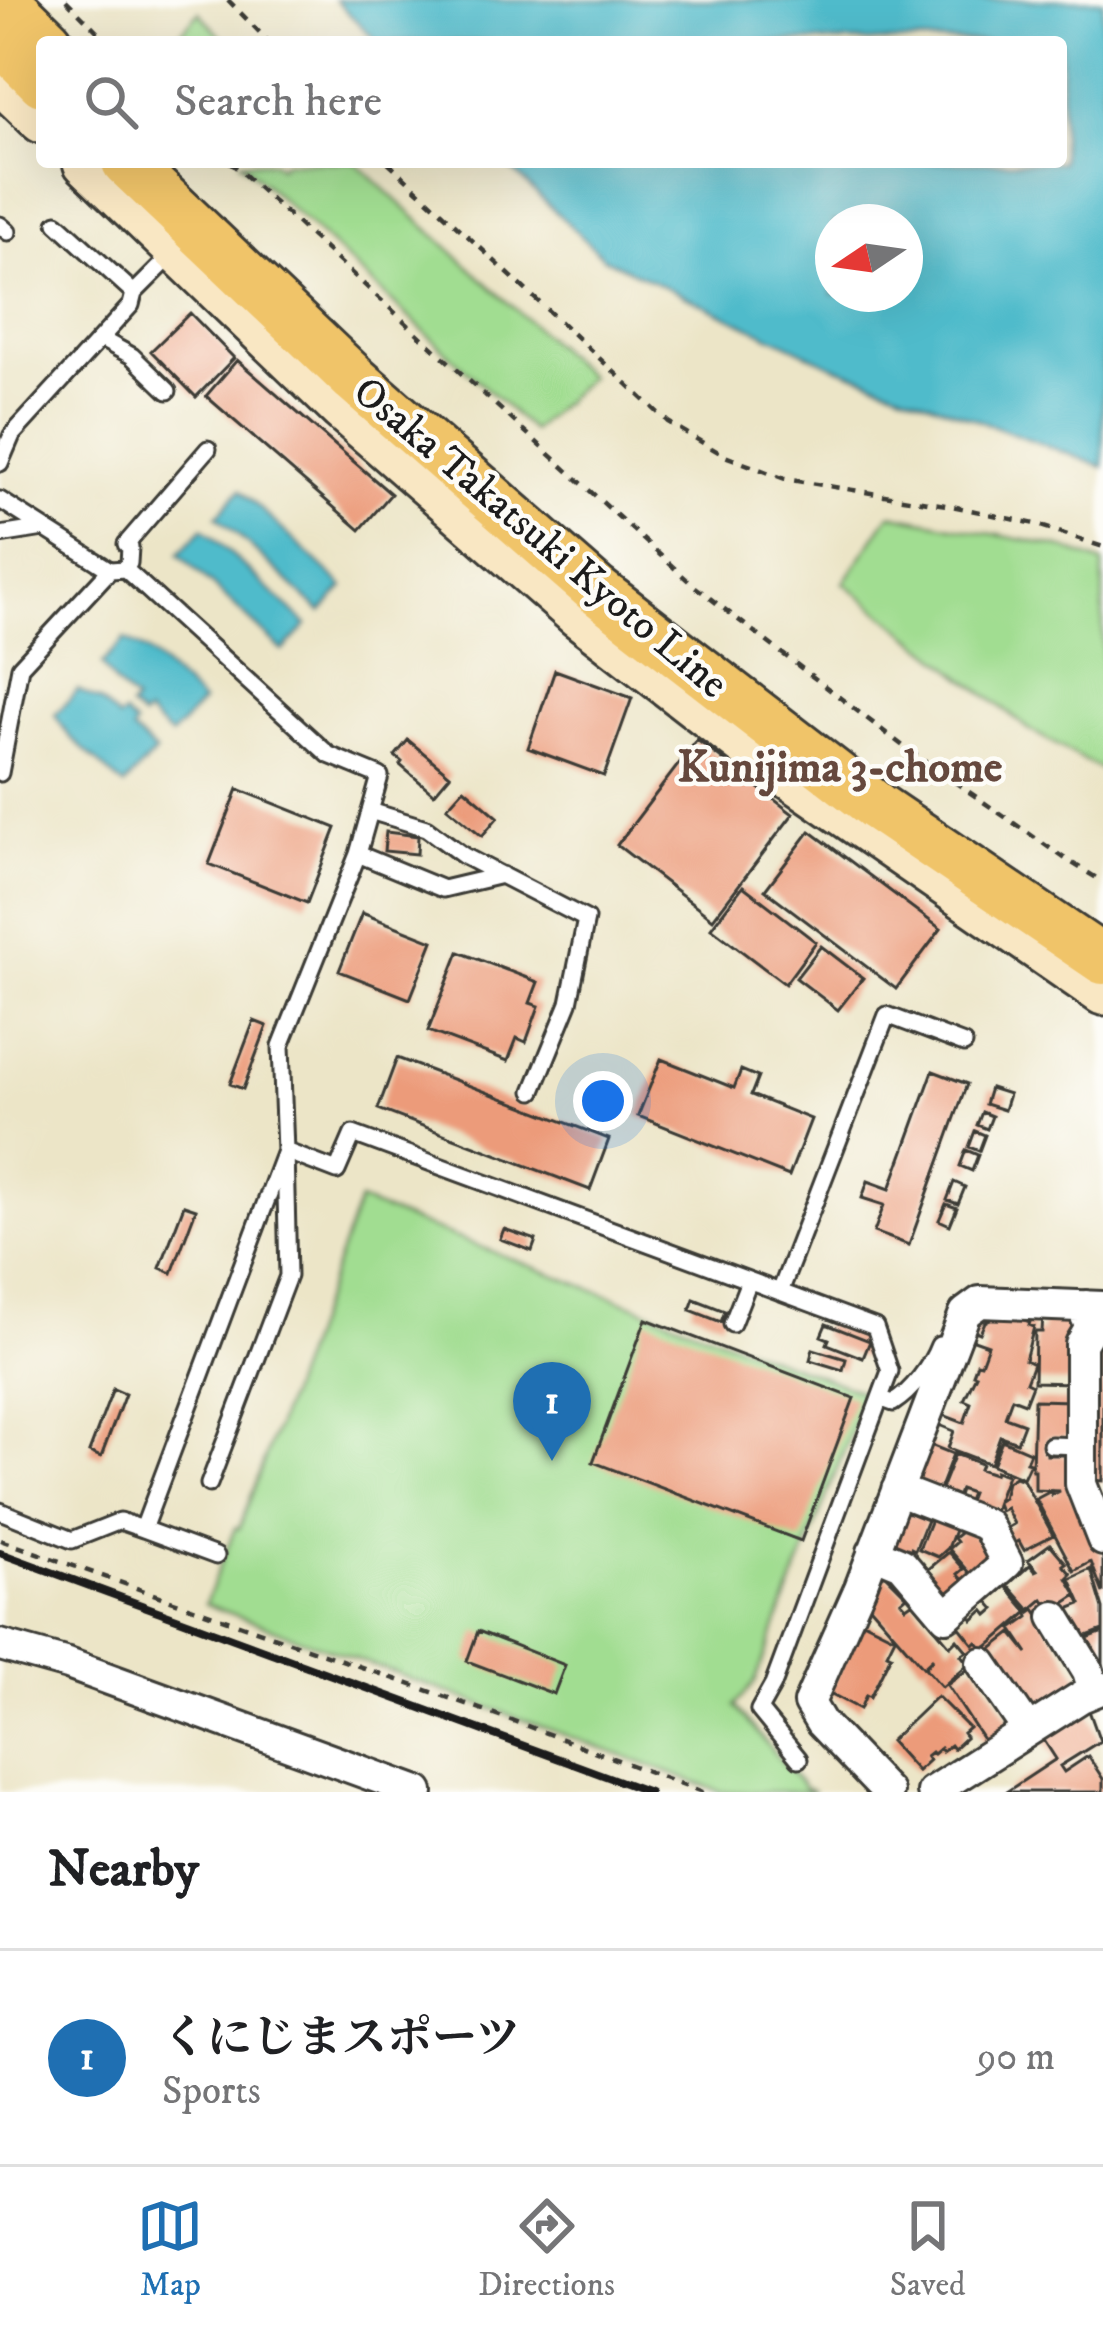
<!DOCTYPE html>
<meta charset="utf-8">
<style>
body{margin:0;font-family:"IM FELL DW Pica","Noto Serif JP",serif;background:#f2f2f2;color:#202124}
.compass{position:absolute;left:815px;top:204px;width:108px;height:108px;border-radius:50%;background:#fff;box-shadow:0 12px 48px #0002;rotate:257deg}
.you{position:absolute;left:603px;top:1101px;width:42px;height:42px;margin:-30px;border:9px solid #fff;border-radius:50%;background:#1a73e8;box-shadow:0 0 0 18px #1a73e833}
.badge{display:grid;place-items:center;width:78px;height:78px;border-radius:50%;background:#1f6fb2;color:#fff;font-size:39px;font-weight:700}
.pin{position:absolute;translate:-50% -99px;filter:drop-shadow(0 3px 6px #0008)}
.pin::after{content:'';position:absolute;top:63px;width:42px;height:36px;background:inherit;clip-path:polygon(0 0,100% 0,50% 100%)}
.list{margin:0;padding:0;list-style:none}
h2{display:flex;justify-content:space-between;align-items:center;height:156px;margin:0;padding:0 48px;font-size:51px}
h2 small{font-size:39px;font-weight:400;color:#757577}
.list li{display:grid;grid-template-columns:78px 1fr auto;gap:36px;align-items:center;box-sizing:border-box;height:216px;padding:0 48px;border-top:3px solid #e0e0e0}
.list b{display:block;font-size:45px;white-space:nowrap}
.list p{margin:0;font-size:39px;white-space:nowrap;color:#757577}
.list em{font-size:39px;font-style:normal;color:#757577}
.icon{flex:none;width:66px;height:66px;fill:none;stroke:currentColor;stroke-width:2;stroke-linecap:round;stroke-linejoin:round}
.map{position:relative;flex:none;width:1103px;height:1792px;overflow:hidden}
.search{position:absolute;background:#fff;box-shadow:0 12px 48px #0002;left:36px;right:36px;top:36px;height:132px;display:flex;align-items:center;gap:30px;box-sizing:border-box;padding:0 42px;border-radius:12px;color:#757577;font-size:45px}
.sheet{height:372px;background:#fff}
nav{display:flex;justify-content:space-around;align-items:center;box-sizing:border-box;height:168px;border-top:3px solid #e0e0e0;background:#fff;font-size:33px;color:#757577}
nav a{display:grid;justify-items:center;gap:6px}
nav .on{color:#1f6fb2}
.map>svg:first-child{display:block}
</style>
<div class="map">
<svg width="1103" height="1792" viewBox="0 0 1103 1792">
<rect width="100%" height="100%" fill="#fdfcf7"/>
<filter id="ink" filterUnits="userSpaceOnUse"><feTurbulence type="fractalNoise" baseFrequency=".00833" numOctaves="2"/><feDisplacementMap in="SourceGraphic" scale="24" xChannelSelector="R" yChannelSelector="G"/><feConvolveMatrix kernelMatrix="1 2 1 2 8 2 1 2 1" color-interpolation-filters="sRGB"/></filter>
<filter id="wash" filterUnits="userSpaceOnUse"><feTurbulence type="fractalNoise" baseFrequency=".004" numOctaves="4" result="noise"/><feDisplacementMap in="SourceGraphic" scale="48" xChannelSelector="R" yChannelSelector="G"/><feGaussianBlur stdDeviation="2.7" result="paint"/><feColorMatrix in="noise" values="0 0 0 0 0 0 0 0 0 0 0 0 0 0 0 0 0 1.4 0 .05"/><feComposite in="paint" operator="in"/></filter>
<g filter="url(#wash)">
<rect width="100%" height="100%" fill="#ece5c7"/>
<path fill="#a1dd91" stroke="#5e7c56" stroke-width="3" d="M 199,12 L 226,42 L 173,42 Z
M 241,162 L 273,162 L 279,167 L 285,162 L 355,162 L 589,377 L 532,431 Z
M 890,514 L 1060,547 L 1103,563 L 1103,771 L 1030,730 L 844,583 Z
M 359,1201 L 866,1393 L 755,1682 L 735,1706 L 804,1788 L 814,1792 L 721,1792 L 205,1604 L 235,1528 L 239,1529 Z"/>
<path fill="#50bbcb" stroke="#366c74" stroke-width="3" fill-rule="evenodd" d="M 335,0 L 1103,0 L 1103,467 L 834,366 L 604,258 L 504,162 L 1061,162 L 1061,42 L 378,42 ZM 905,222 L 905,294 L 833,294 L 833,222 Z
M 240,490 L 344,587 L 321,612 L 217,516 Z
M 203,528 L 307,625 L 283,651 L 179,554 Z
M 125,639 L 148,652 L 202,702 L 171,736 L 147,714 L 142,718 L 130,708 L 135,702 L 116,685 L 102,664 Z
M 78,690 L 101,702 L 119,719 L 124,715 L 135,726 L 132,731 L 155,752 L 124,786 L 69,736 L 55,715 Z"/>
<g id="blocks">
<path fill="#ec9b7a" d="M 190,313 L 234,358 L 196,397 L 151,351 Z
M 237,360 L 391,494 L 360,530 L 206,396 Z
M 555,670 L 632,698 L 604,776 L 528,748 Z
M 408,740 L 450,775 L 434,794 L 400,765 L 402,762 L 395,756 Z
M 697,740 L 793,814 L 713,919 L 617,845 Z
M 464,788 L 498,817 L 482,836 L 447,807 Z
M 238,789 L 336,828 L 307,903 L 209,864 Z
M 810,831 L 941,929 L 896,989 L 765,890 Z
M 386,832 L 418,836 L 417,854 L 384,851 Z
M 743,886 L 816,942 L 785,984 L 711,928 Z
M 362,913 L 433,941 L 410,999 L 339,971 Z
M 821,946 L 863,978 L 838,1010 L 796,978 Z
M 459,952 L 538,982 L 530,1003 L 539,1006 L 526,1042 L 517,1038 L 508,1061 L 428,1031 Z
M 254,1021 L 267,1026 L 243,1089 L 230,1084 Z
M 397,1058 L 609,1139 L 590,1190 L 378,1109 Z
M 661,1059 L 734,1088 L 741,1070 L 758,1077 L 751,1095 L 811,1119 L 789,1176 L 638,1116 Z
M 933,1071 L 967,1084 L 909,1245 L 874,1232 L 884,1205 L 862,1198 L 868,1181 L 890,1189 Z
M 990,1088 L 1009,1094 L 1004,1110 L 985,1104 Z
M 982,1112 L 992,1116 L 987,1129 L 977,1125 Z
M 975,1131 L 985,1135 L 979,1151 L 969,1147 Z
M 966,1150 L 978,1155 L 972,1171 L 960,1166 Z
M 954,1182 L 965,1187 L 958,1204 L 947,1200 Z
M 946,1204 L 957,1208 L 950,1225 L 939,1220 Z
M 184,1205 L 196,1209 L 172,1273 L 160,1268 Z
M 504,1229 L 536,1240 L 532,1251 L 500,1239 Z
M 694,1299 L 725,1311 L 721,1322 L 690,1310 Z
M 1002,1312 L 1030,1322 L 1029,1325 L 1034,1327 L 1025,1360 L 1033,1364 L 1026,1382 L 1032,1385 L 1025,1403 L 1012,1398 L 1005,1417 L 1024,1424 L 1017,1442 L 1000,1436 L 990,1464 L 948,1448 L 954,1431 L 939,1425 L 943,1415 L 964,1423 L 971,1403 L 964,1400 L 976,1375 L 973,1374 L 977,1363 L 981,1364 L 988,1345 L 971,1339 L 973,1330 L 980,1333 L 985,1322 Z
M 1043,1314 L 1072,1314 L 1072,1383 L 1034,1382 L 1035,1332 L 1042,1332 Z
M 646,1319 L 854,1398 L 801,1541 L 593,1462 Z
M 826,1324 L 870,1341 L 863,1358 L 827,1344 L 829,1339 L 821,1336 Z
M 1091,1343 L 1103,1343 L 1103,1481 L 1089,1480 Z
M 813,1349 L 846,1359 L 843,1370 L 810,1360 Z
M 113,1389 L 125,1394 L 101,1457 L 89,1452 Z
M 1034,1400 L 1072,1401 L 1071,1431 L 1065,1437 L 1047,1437 L 1047,1455 L 1064,1455 L 1071,1463 L 1069,1491 L 1103,1556 L 1103,1593 L 1091,1562 L 1074,1571 L 1036,1499 L 1051,1491 L 1052,1495 L 1060,1491 L 1035,1490 L 1035,1470 L 1032,1470 Z
M 1002,1440 L 1030,1452 L 1026,1462 L 1030,1463 L 1023,1478 L 992,1465 Z
M 928,1444 L 953,1454 L 939,1490 L 914,1480 Z
M 955,1454 L 981,1464 L 979,1469 L 994,1474 L 995,1471 L 1007,1475 L 997,1502 L 1003,1498 L 1007,1482 L 1015,1477 L 1023,1480 L 1053,1535 L 1024,1550 L 1019,1541 L 1012,1545 L 1004,1530 L 1014,1524 L 1006,1508 L 1000,1511 L 997,1503 L 992,1516 L 966,1506 L 971,1493 L 960,1489 L 958,1496 L 941,1489 Z
M 902,1510 L 927,1520 L 915,1550 L 911,1548 L 908,1555 L 893,1549 L 891,1539 Z
M 932,1517 L 957,1525 L 948,1548 L 938,1557 L 919,1549 Z
M 965,1529 L 970,1531 L 990,1556 L 971,1574 L 949,1549 L 957,1542 L 954,1538 Z
M 1050,1544 L 1066,1563 L 1063,1565 L 1071,1574 L 1067,1578 L 1077,1595 L 1051,1612 L 1043,1599 L 1030,1610 L 1008,1585 L 1030,1565 L 1035,1571 L 1037,1570 L 1028,1560 Z
M 949,1552 L 964,1569 L 958,1574 L 965,1582 L 945,1595 L 925,1572 Z
M 1091,1569 L 1103,1609 L 1103,1630 L 1079,1639 L 1063,1611 L 1081,1604 L 1070,1579 Z
M 885,1574 L 907,1596 L 901,1601 L 906,1607 L 913,1602 L 950,1646 L 957,1639 L 967,1651 L 961,1655 L 968,1664 L 942,1687 L 925,1668 L 933,1658 L 923,1667 L 865,1600 L 868,1589 Z
M 1006,1586 L 1028,1612 L 984,1650 L 977,1642 L 974,1645 L 958,1625 L 969,1615 L 973,1620 L 984,1610 L 988,1615 L 995,1609 L 988,1601 Z
M 1035,1609 L 1079,1675 L 1075,1688 L 1037,1713 L 1018,1704 L 985,1654 L 1012,1633 L 1028,1653 L 1012,1629 L 1029,1617 L 1028,1614 Z
M 863,1621 L 895,1637 L 887,1653 L 891,1655 L 870,1697 L 866,1695 L 860,1709 L 828,1692 Z
M 478,1631 L 565,1665 L 554,1694 L 467,1661 Z
M 1103,1632 L 1103,1680 L 1087,1638 Z
M 975,1664 L 1010,1720 L 1008,1729 L 986,1744 L 947,1685 Z
M 937,1696 L 969,1728 L 963,1733 L 966,1737 L 953,1749 L 950,1745 L 942,1751 L 940,1748 L 933,1754 L 931,1752 L 926,1756 L 929,1760 L 917,1771 L 890,1741 Z
M 1087,1705 L 1100,1741 L 1060,1766 L 1064,1772 L 1088,1756 L 1103,1779 L 1103,1792 L 1006,1792 L 1056,1759 L 1038,1731 Z"/>
</g>
</g>
<g filter="url(#ink)">
<use href="#blocks" fill-opacity="0" stroke="#3b3a36" stroke-width="3"/>
<g fill="none" stroke-linecap="round" stroke-linejoin="round">
<g stroke="#3b3a36" stroke-width="21">
<path id="lane" d="M 0,225 L 8,232
M 134,293 L 174,253
M 101,339 L 132,356 L 168,391
M 0,463 L 12,435 L 131,305 L 134,293 L 57,223
M 0,500 L 44,528
M 0,535 L 44,528 L 110,570 L 20,667 L 0,773
M 125,569 L 129,563 L 130,547 L 126,544 L 208,449
M 110,570 L 125,569 L 329,755 L 380,776 L 358,854 L 281,1046 L 285,1151 L 143,1529 L 216,1556
M 370,811 L 426,828 L 464,856 L 586,919 L 569,1003 L 533,1091
M 358,854 L 443,889 L 502,875
M 780,1292 L 887,1015 L 964,1044
M 732,1324 L 749,1281
M 882,1399 L 893,1403 C 912,1391 931,1366 939,1345
M 1051,1445 L 1081,1446
M 209,1484 L 288,1276 L 285,1151 L 337,1171 L 353,1134 L 875,1327 L 890,1371 L 773,1685 L 759,1710 L 799,1759
M 0,1511 L 72,1540 L 120,1521 L 143,1529"/>
</g>
<g stroke="#3b3a36" stroke-width="36">
<path id="street" d="M 1086,1306 L 1086,1316 L 1091,1327 L 1081,1344 L 1081,1484 L 1103,1540
M 873,1552 L 902,1564 L 946,1616 L 1007,1563 L 987,1525 L 897,1490
M 1055,1617 L 1088,1671 L 1094,1691
M 0,1645 L 68,1664 L 418,1792
M 982,1663 L 1028,1730
M 887,1792 L 821,1723 L 809,1703 L 860,1588 L 965,1313 L 980,1302 L 1103,1307
M 932,1792 L 1081,1697 L 1103,1688"/>
</g>
<g stroke="#3b3a36" stroke-width="51">
<path id="secondary" d="M 0,80 L 42,120
M 86,162 L 342,408 L 579,615 L 757,753 L 1103,992"/>
</g>
<g stroke="#3b3a36" stroke-width="54">
<path id="primary" d="M 5,0 L 48,42
M 0,40 L 42,82
M 126,162 L 354,379 L 597,591 L 877,807 L 1103,960"/>
</g>
<path stroke="#3b3a36" stroke-width="4.5" stroke-dasharray="9 9" stroke-linecap="butt" d="M 66,0 L 108,42
M 228,0 L 269,42
M 230,162 L 693,585 L 903,746 L 1064,858 L 1103,882
M 388,162 L 668,422 L 725,456 L 785,479 L 952,506 L 1035,524 L 1103,547
M 0,1540 L 503,1717 L 703,1792"/>
<use href="#lane" stroke="#fff" stroke-width="15"/>
<use href="#street" stroke="#fff" stroke-width="30"/>
<use href="#secondary" stroke="#f9e7c3" stroke-width="45"/>
<use href="#primary" stroke="#f0c469" stroke-width="48"/>
<path stroke="#1c1c1c" stroke-width="8" d="M 0,1553 L 649,1792"/>
</g>
</g>
<g text-anchor="middle" stroke-width="9" stroke-linejoin="round" paint-order="stroke">
<g font-size="42" fill="#1c1c1c" stroke="#fdfcf7">
<text transform="translate(542 536) rotate(40)" y="15">Osaka Takatsuki Kyoto Line</text>
</g>
<g font-size="45" font-weight="bold" fill="#65483d" stroke="#fdfcf7">
<text x="840" y="781">Kunijima 3-chome</text>
</g>
</g>
</svg>
<svg class="compass" viewBox="-18 -18 36 36"><path d="M0-13l5 13h-10z" fill="#e53935"/><path d="M0 13l5-13h-10z" fill="#757577"/></svg>
<div class="you"></div>
<div class="pin badge" style="left:552px;top:1461px">1</div>
<div class="search"><svg class="icon" aria-label="search" viewBox="0 0 24 24"><circle cx="10" cy="10" r="6"/><path d="M15 15l6 6"/></svg>Search here</div>
</div>
<section class="sheet">
<h2>Nearby<small></small></h2>
<ul class="list">
<li><span class="badge">1</span><div><b>くにじまスポーツ</b><p>Sports</p></div><em>90 m</em></li>
</ul>
</section>
<nav>
<a class="on"><svg class="icon" aria-label="map" viewBox="0 0 24 24"><path d="M3 6l6-2 6 2 6-2v14l-6 2-6-2-6 2zM9 4v14M15 6v14"/></svg>Map</a>
<a><svg class="icon" aria-label="directions" viewBox="0 0 24 24"><path d="M12 3l9 9-9 9-9-9zM9 14v-3h6M13 9l2 2-2 2"/></svg>Directions</a>
<a><svg class="icon" aria-label="saved" viewBox="0 0 24 24"><path d="M7 4h10v16l-5-4-5 4z"/></svg>Saved</a>
</nav>
